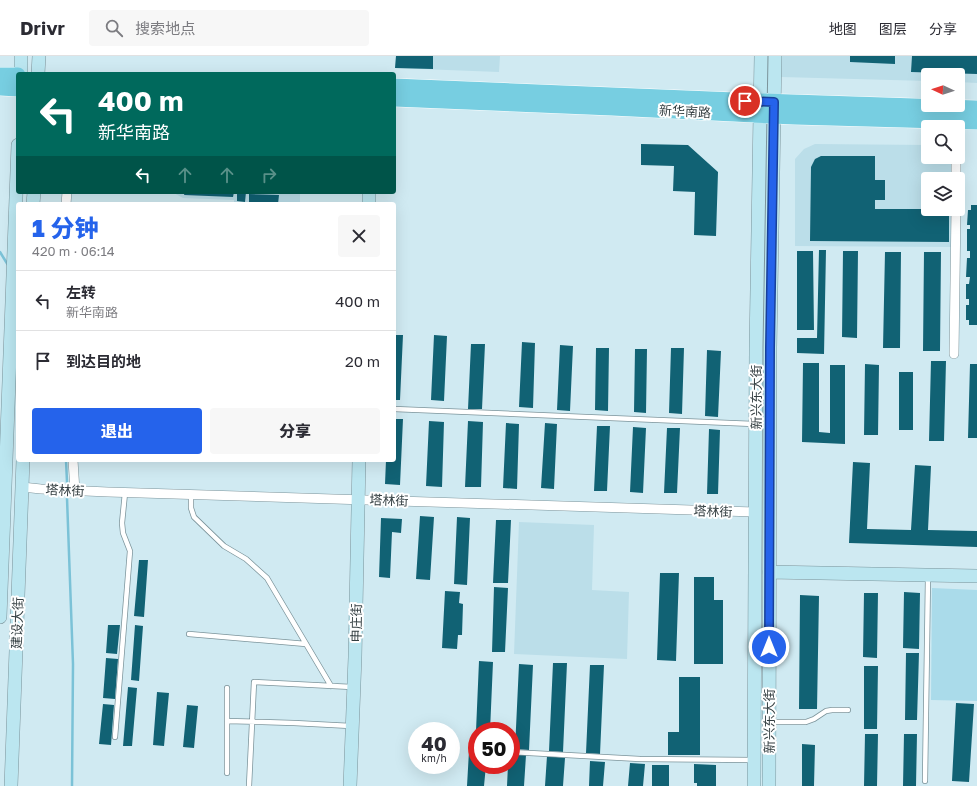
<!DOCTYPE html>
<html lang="zh">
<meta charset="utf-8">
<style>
:root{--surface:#fff;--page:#f7f7f7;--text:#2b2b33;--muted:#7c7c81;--line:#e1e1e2;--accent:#2563eb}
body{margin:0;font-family:"Golos Text","Noto Sans SC",sans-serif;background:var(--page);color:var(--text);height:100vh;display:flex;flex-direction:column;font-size:15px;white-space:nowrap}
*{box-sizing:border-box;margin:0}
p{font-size:13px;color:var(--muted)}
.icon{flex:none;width:22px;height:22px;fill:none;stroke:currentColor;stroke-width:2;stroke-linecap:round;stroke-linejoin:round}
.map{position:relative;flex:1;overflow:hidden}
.panel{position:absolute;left:16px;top:146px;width:380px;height:260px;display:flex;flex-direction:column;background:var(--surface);border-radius:4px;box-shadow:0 4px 16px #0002}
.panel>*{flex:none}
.top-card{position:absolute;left:16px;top:16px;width:380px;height:122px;border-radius:4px;box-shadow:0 4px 16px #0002;background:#00695c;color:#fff;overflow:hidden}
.needle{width:26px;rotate:273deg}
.buttons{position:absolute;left:921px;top:12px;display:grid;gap:8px}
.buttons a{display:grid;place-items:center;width:44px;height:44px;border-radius:4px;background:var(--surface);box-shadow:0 4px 16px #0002;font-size:20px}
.speed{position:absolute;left:408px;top:666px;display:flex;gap:8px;font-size:20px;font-weight:700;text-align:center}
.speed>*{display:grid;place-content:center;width:52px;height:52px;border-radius:50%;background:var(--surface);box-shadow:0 4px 16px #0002;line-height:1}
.speed small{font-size:10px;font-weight:400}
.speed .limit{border:6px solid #d22;background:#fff;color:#111}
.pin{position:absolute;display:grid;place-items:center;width:34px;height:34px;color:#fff;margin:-17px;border:2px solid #fff;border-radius:50%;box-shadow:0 1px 4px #0007}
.me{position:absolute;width:44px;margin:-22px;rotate:0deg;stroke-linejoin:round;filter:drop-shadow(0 0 3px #0008)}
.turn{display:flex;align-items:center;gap:14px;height:84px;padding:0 16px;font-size:18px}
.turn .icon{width:52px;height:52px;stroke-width:2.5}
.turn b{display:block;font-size:28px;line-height:34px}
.lanes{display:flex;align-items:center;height:38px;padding:0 16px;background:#0003;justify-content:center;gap:20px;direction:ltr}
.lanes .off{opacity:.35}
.round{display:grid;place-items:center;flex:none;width:42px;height:42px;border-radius:4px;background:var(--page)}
.overview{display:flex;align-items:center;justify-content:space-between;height:68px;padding:0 16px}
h1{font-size:24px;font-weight:800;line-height:30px;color:var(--accent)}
.primary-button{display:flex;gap:8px;margin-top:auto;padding:8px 16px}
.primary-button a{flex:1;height:46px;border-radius:4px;background:var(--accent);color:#fff;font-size:16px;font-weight:800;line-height:46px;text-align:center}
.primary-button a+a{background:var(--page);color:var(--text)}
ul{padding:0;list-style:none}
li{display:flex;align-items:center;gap:12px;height:60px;padding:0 16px;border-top:1px solid var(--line)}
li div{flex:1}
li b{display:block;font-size:15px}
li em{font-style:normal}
header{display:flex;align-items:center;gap:24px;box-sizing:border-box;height:56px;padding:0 20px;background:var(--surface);border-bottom:1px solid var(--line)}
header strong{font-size:19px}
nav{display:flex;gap:22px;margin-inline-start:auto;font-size:14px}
.search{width:280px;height:36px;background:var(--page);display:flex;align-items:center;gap:10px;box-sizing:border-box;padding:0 14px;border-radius:4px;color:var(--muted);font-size:15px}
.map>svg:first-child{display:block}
.built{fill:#bbdee9}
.green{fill:#aadbea}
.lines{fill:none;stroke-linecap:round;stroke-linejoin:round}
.stream{stroke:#7bc2d7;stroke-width:2.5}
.building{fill:#116274}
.lane-casing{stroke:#7c949b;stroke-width:6}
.street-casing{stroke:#7c949b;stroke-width:10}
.secondary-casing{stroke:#7c949b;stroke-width:14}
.primary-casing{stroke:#fff;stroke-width:16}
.lane{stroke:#fff;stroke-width:4.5}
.street{stroke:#fff;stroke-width:9}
.secondary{stroke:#bbe6f0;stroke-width:13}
.primary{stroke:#77cee1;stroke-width:15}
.route-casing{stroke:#184099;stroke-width:10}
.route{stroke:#2563eb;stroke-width:7}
.labels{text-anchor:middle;stroke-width:4;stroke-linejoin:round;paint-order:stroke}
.street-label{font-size:13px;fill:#343f42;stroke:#fff}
</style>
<header>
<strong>Drivr</strong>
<div class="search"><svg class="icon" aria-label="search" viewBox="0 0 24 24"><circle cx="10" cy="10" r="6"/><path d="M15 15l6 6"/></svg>搜索地点</div>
<nav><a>地图</a><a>图层</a><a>分享</a></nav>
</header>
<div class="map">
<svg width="977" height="730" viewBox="0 0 977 730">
<rect width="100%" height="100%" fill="#d0eaf2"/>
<path class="built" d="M396,0H500L499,16L395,12Z
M782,0H977V27L958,26V19H928V25L781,21Z
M815,88L928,89V101H951V123H928V153H951V191L795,190V103L804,93Z
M172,136H300V148L234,147V144L183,142Z
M519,466L594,469L592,534L629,536L627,603L514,598Z"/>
<path class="green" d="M932,532L977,534V645L931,644Z"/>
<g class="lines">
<path class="stream" d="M0,196L8,209
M66,404L67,426
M67,442L73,608L72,730"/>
</g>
<path class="building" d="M396,0H433V13L395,12Z
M850,0H895V8L850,6Z
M912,0H977V18L911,16Z
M641,88L688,89L718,116L716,180L694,179L695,136L673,135L674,110L641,109Z
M821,100H875V124H885V144H875V153H949V186L810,185L811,111L815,103Z
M938,116H949V123H938Z
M185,136H234L233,141L184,139Z
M237,136H246L245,146L237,145Z
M249,138L279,139L278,148L249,147Z
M971,149H977V269H969V264H966V249H969V243H966V228H969L970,221H966L967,202H970V195H967V173H970V169H967L968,154H971Z
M819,194H826L824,298L797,297V282H817Z
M797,195H813L814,274H797Z
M843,195H858L857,282L842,281Z
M885,196H901L900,292H883Z
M924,196H941L940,295H923Z
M394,279H403L400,344H394Z
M434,279L447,280L444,345L431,344Z
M522,286L535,287L533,352L519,351Z
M471,288H485L482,353H468Z
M560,289L573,290L570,355L557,354Z
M596,292H609L608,355L595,354Z
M671,292H684L682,358L669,357Z
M635,293H647L646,357L634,356Z
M707,294L721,295L718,361L705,360Z
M931,305H946L944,385H929Z
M803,307H819V376L830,377V309H845V388L802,386Z
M865,308L879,309L878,379H864Z
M970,308H977V382H968Z
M899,316H913V374H899Z
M394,363H403L400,429L385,428L386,404H394Z
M429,365L444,366L442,431L426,430Z
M468,365L483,366L481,431H465Z
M506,367L519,368L517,433L503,432Z
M545,367L557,368L554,433L541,432Z
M597,370H610L607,435H594Z
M633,371L646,372L643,437L630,436Z
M667,372H680L677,437H664Z
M709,373L720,374L718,438H707Z
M853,406L870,407L867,473L911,474L915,409L931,410L928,474L977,475V491L849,487Z
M420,460L434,461L430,524L416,523Z
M457,461L470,462L467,529L454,528Z
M381,462L402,463L401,477L392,476L390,522L379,521Z
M496,464H511L508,527H493Z
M139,504H148L144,561L134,560Z
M660,517H679L676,605L657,604Z
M694,521H714V544H723V608H694Z
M494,531L508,532L505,596H492Z
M445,535L460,536L459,547L463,548L462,579H458L457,593L442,592Z
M904,536L920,537L919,593L903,592Z
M864,537H878L877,602L863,601Z
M800,539L819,540L817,653H799Z
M108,569H120L117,598L106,597Z
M135,569L143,570L139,625L131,624Z
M906,597H919L917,664H905Z
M106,602L118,603L115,643L103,642Z
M479,605L493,606L490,675H476Z
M553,607H567L563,696L549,695Z
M519,608L533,609L529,694L515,693Z
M590,609H604L600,698L586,697Z
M864,610H878L877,673H864Z
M679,621H700V699H668V676H679Z
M128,631L137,632L132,690H123Z
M157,636L169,637L164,690L153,689Z
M956,647L974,648L969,726L952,725Z
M103,648L114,649L111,689L99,688Z
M187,649L198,650L194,692L183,691Z
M865,678H878L877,730H864Z
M904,678H917L916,730H903Z
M802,688L815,689L814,730H802Z
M469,695L477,696V709H486L484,730H467Z
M511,698L526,699L524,730H507L508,709H511Z
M547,700L565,702L563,730H545Z
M590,705L605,706L603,730H589Z
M630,707L645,708L643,730H628Z
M694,708L716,709V730H697V727H694Z
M652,709H669V730H652Z"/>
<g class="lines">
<defs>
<path id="lane" d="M394,353L754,368
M191,439V452L194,461L224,490L246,503L267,522L331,630
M189,578L306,588
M227,632V717
M227,665L294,667L351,670
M771,666H806L814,663L826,655L832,654H848
M115,681L130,495L123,477L122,467L125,437
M511,696L640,703L753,704
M925,725L928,521
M249,730L254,626L352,631"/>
<path id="street" d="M956,123V101
M66,148L67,136
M954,298L956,153
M73,404L75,435
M22,431L41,433L108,436L755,456"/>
<path id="secondary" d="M21,18V0
M38,18L39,0
M33,148L34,136
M369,148V136
M769,516L977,520
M0,561L18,89
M11,730L23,404
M350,730L355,601L359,404
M754,730L756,292L761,0
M769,730L770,292L775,0"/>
<path id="primary" d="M0,19H18
M394,30L760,45L977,52
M0,32L18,33
M394,43L612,52L794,61L977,66"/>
</defs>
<use href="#lane" class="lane-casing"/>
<use href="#street" class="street-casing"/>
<use href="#secondary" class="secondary-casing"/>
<use href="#primary" class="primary-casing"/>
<use href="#lane" class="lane"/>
<use href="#street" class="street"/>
<use href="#secondary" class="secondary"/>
<use href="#primary" class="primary"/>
</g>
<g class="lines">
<defs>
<path id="route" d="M745,45L774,46L770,292L769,591"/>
</defs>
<use href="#route" class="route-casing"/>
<use href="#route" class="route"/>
</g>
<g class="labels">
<g class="street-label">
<text transform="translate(685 55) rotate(3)" y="5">新华南路</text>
<text transform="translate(756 341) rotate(-90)" y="5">新兴东大街</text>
<text transform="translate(65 434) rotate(3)" y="5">塔林街</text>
<text transform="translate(389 444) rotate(2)" y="5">塔林街</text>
<text transform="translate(713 455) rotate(2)" y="5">塔林街</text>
<text transform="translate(17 567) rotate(-88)" y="5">建设大街</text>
<text transform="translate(356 567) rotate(-89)" y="5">申庄街</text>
<text transform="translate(769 665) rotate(-90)" y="5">新兴东大街</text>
</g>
</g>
</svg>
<div class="buttons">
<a><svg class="needle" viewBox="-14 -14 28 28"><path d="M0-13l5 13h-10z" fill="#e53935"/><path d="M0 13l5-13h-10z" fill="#7c7c81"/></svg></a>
<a><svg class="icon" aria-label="search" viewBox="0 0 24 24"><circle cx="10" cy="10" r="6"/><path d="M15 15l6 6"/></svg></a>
<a><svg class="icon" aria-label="layers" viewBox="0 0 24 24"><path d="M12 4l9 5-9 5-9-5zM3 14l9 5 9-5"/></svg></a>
</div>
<div class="speed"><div>40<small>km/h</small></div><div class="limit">50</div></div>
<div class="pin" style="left:745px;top:45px;background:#d93025"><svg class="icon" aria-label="arrive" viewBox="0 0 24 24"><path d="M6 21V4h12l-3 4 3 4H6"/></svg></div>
<svg class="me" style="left:769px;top:591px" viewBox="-20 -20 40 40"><circle r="17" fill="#2563eb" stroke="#fff" stroke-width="3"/><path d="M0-11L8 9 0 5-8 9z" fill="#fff"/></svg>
<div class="top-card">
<div class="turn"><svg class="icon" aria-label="left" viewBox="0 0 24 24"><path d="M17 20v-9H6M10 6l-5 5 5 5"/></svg><div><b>400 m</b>新华南路</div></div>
<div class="lanes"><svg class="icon" aria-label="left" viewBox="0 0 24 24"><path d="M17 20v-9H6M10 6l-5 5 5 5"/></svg><svg class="icon off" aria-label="ahead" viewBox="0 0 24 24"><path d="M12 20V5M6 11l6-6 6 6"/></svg><svg class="icon off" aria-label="ahead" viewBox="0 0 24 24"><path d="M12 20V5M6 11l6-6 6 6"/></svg><svg class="icon off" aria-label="right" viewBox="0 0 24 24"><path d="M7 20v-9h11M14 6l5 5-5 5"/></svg></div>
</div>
<section class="panel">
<div class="overview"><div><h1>1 分钟</h1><p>420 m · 06:14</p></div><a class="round"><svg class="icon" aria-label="close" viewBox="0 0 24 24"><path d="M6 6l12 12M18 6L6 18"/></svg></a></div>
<ul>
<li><svg class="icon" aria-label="left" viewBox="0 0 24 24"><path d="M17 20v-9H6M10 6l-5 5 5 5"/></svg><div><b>左转</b><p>新华南路</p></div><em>400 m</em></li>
<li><svg class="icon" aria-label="arrive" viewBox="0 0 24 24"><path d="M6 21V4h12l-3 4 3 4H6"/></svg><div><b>到达目的地</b></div><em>20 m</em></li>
</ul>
<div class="primary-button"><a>退出</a><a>分享</a></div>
</section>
</div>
